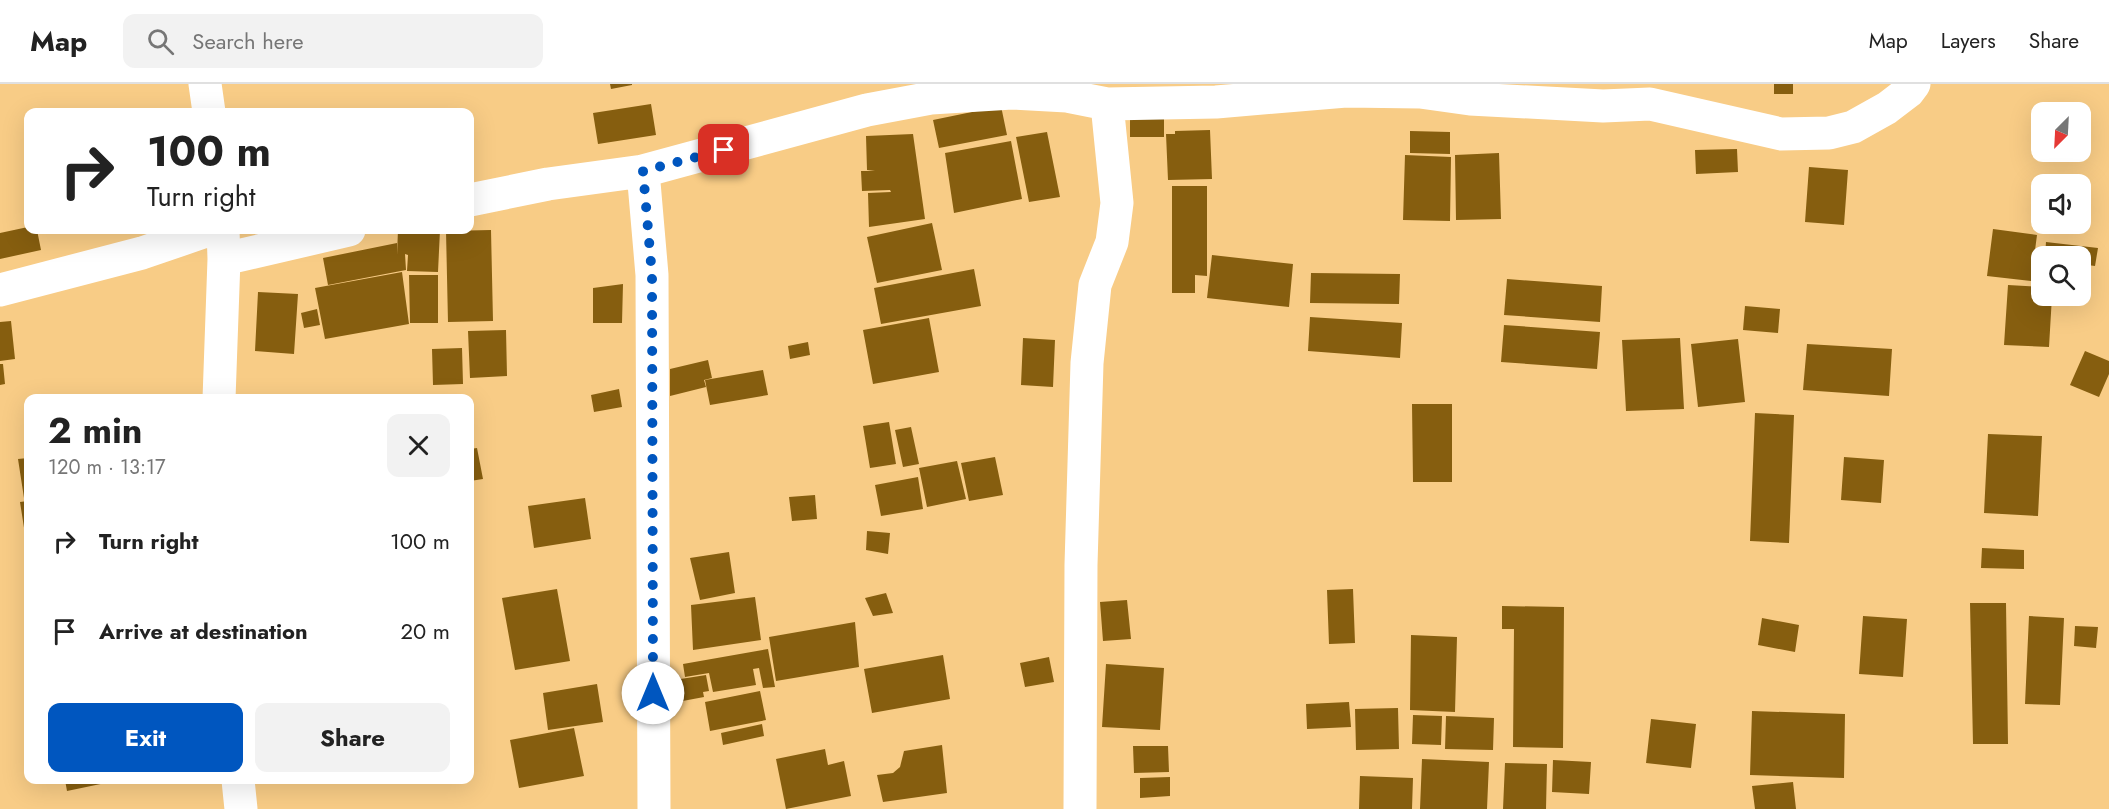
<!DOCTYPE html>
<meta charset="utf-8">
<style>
:root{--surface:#fff;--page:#f2f2f2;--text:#222;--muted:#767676;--line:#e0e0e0;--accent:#0056bf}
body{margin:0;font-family:Jost,sans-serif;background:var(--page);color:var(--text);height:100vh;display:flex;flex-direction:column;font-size:22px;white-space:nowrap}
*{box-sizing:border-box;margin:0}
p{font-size:20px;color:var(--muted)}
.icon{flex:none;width:33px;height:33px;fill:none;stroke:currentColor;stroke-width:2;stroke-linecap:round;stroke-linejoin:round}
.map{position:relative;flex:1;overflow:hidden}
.sheet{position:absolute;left:24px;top:310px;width:450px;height:390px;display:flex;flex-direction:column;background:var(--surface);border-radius:12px;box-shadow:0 6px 24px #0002}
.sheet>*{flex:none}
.guide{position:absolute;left:24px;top:24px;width:450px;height:126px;border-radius:12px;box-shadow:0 6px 24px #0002;background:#fff;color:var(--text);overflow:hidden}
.needle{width:39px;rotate:204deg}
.fabs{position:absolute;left:2031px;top:18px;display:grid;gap:12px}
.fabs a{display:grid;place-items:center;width:60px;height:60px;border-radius:12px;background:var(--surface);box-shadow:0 6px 24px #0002;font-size:30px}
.pin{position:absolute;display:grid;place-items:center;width:51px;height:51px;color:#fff;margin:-26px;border-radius:12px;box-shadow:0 3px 9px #0006}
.me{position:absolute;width:66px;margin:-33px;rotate:0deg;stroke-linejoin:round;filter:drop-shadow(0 0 4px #0008)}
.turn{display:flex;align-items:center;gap:21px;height:126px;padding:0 24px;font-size:27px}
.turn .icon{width:78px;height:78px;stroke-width:2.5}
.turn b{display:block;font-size:42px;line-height:51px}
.round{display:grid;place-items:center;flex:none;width:63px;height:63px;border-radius:12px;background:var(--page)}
.overview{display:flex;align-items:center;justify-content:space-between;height:102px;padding:0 24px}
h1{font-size:36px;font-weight:700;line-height:45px}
.primary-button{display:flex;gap:12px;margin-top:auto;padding:12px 24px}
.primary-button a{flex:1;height:69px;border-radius:12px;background:var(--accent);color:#fff;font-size:24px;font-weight:700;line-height:69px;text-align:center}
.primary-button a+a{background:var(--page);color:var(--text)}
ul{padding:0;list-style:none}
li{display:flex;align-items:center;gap:18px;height:90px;padding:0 24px}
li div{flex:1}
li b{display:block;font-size:22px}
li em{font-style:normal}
header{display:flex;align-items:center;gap:36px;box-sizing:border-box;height:84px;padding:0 30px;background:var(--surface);border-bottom:2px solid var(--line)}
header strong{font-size:28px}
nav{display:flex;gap:33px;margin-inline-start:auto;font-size:21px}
.search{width:420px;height:54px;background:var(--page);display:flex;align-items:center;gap:15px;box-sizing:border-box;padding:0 21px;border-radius:12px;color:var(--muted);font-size:22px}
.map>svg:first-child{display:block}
.building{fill:#865e0f}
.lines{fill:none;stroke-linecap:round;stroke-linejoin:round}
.street{stroke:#fff;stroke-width:33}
.route{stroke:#0056bf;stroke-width:10;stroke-dasharray:0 18}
</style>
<header>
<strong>Map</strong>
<div class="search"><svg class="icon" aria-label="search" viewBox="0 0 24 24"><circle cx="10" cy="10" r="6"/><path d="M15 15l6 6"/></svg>Search here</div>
<nav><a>Map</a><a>Layers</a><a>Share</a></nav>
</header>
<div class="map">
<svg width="2109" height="725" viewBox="0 0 2109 725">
<rect width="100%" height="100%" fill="#f8cc86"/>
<path class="building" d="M610,0H632V1L611,5Z
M1774,0H1793V10H1774Z
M651,20L656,51L598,60L593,29Z
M1001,22L1007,51L939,64L933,36Z
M1130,29H1164V53H1130Z
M1210,46L1212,95L1168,96L1166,50H1175V47Z
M1410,47L1450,48V70L1410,69Z
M1047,48L1060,113L1029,118L1016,53Z
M913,50L925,135L869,143L868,109L891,108L890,106L862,107L861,87H875L867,86L866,52Z
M1011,57L1022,115L954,129L945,69Z
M1737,65L1738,88L1696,90L1695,66Z
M1499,69L1501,135L1456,136L1455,71Z
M1405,71L1451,73L1450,137L1403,136Z
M1809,83L1848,86L1844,141L1805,138Z
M1172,102H1207V192L1195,191V209H1172Z
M932,139L942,186L877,199L867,153Z
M28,143V146H37L41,166L0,175V149Z
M1993,145L2037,151L2031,197L1987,192Z
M398,146H440L438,188L407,187L408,171L405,170L406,186L328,201L323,174L397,159V171Z
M491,146L493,237L448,238L446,147Z
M2046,158L2098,164L2095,182L2080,180V172H2045Z
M1212,171L1293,180L1289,223L1207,214Z
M974,185L981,222L881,240L874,204Z
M402,188L409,240L325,255L315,204Z
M1311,189L1400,190L1399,220L1310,219Z
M409,191H438V239H410Z
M1507,195L1602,202L1600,238L1504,231Z
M623,200L622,239H593V204Z
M2008,201L2042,203V212H2052L2049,263L2004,261Z
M258,208L298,210L294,270L255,267Z
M1745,222L1780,225L1778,249L1743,246Z
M317,225L320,241L304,244L301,229Z
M1310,233L1402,239L1400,274L1308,267Z
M929,234L939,288L873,300L863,246Z
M11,237L15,275L0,277V238Z
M1504,241L1600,248L1597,285L1501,278Z
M506,246L507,292L470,294L468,247Z
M1023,254L1055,256L1053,303L1021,301Z
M1680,254L1684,325L1626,327L1622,256Z
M1738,255L1745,318L1698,323L1691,260Z
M808,258L810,271L790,275L788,262Z
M1807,260L1892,265L1889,312L1803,306Z
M462,264L463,300L433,301L432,265Z
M2085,267L2109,277V290L2099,313L2070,301Z
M708,276L712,294L704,296L706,303L670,312V285Z
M0,280H3L5,300L0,301Z
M763,286L768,311L710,321L705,296Z
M619,305L622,323L594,328L591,311Z
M1412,320H1452V398H1413Z
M1755,329L1794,331L1789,459L1750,457Z
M889,338L896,380L870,384L863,342Z
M911,343L919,380L903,383L895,346Z
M1988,350L2042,352L2038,432L1984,429Z
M477,364L483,395L470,397V365Z
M995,373L1003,411L969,417L961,379Z
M1844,373L1884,376L1881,419L1841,416Z
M28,374V414H24L18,375Z
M957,377L966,415L927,423L919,384Z
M918,393L923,425L881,432L875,401Z
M815,411L817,435L792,437L789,413Z
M585,414L591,455L534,464L528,422Z
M28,417V463H27L20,418Z
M867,447L890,449L888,470L866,466Z
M1982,464L2024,466V485L1981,484Z
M729,468L735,509L700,516L690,474Z
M470,483H474L473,513H470Z
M557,505L570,577L515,586L502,514Z
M1353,505L1355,559L1329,560L1327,506Z
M886,509L893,529L873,532L865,514Z
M755,513L761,556L693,566L691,521Z
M1127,516L1131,555L1103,557L1100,518Z
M1970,519H2006L2008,660H1973Z
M1502,522L1564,523L1563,664L1513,663L1514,545H1502Z
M1863,532L1907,535L1903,593L1859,590Z
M2029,532L2064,534L2060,621L2025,620Z
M1762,534L1799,541L1795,568L1758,561Z
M855,538L859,583L776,597L769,553Z
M2075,542L2098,543L2096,564L2074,562Z
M1411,551L1457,553L1455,628L1410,626Z
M768,565L775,603L763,604L759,584L753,585L756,601L713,608L709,589L685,593L683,580Z
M943,571L950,615L872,629L864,585Z
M1049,573L1054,598L1025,603L1020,579Z
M1106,580L1164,584L1160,646L1102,643Z
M706,591L709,607L703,608L704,613L672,619L668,597Z
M597,600L603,638L548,646L543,609Z
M760,607L766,636L710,647L705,618Z
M1349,618L1351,643L1307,645L1306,620Z
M1398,624L1399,665L1356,666L1355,625Z
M1752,627L1845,630L1844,694L1750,691Z
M1413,631L1442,632L1441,661L1412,660Z
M1446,632L1494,634L1493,666L1445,665Z
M1651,635L1696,640L1691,684L1646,679Z
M762,640L764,652L723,661L721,649Z
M574,644L584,692L519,704L510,656Z
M942,661L947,709L883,718L877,691L893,689L900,683L904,667Z
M1133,662H1168L1169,688L1134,689Z
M825,665L828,681L844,677L851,712L786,725L776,675Z
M1422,675L1489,678L1487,725H1420Z
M1553,676L1591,678L1589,710L1552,708Z
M1505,679L1547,680L1546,725H1503Z
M1360,692L1413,694L1412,725H1359Z
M1170,693V712L1140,714V694Z
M65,696H115V697L67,707Z
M1793,698L1796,725H1755L1752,702Z"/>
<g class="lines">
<path class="street" d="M205,0L209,28
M643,87L652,191L654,725
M470,116L548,100L643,87L867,26L931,14L1012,9L1067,12L1107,20L1216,18L1346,7L1420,8L1470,15L1603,22L1650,20L1781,50L1829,49L1853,43L1887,24L1908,8L1914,0
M224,175L349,146
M0,206L142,169L209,146
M219,315L224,175L223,146
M238,696L241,725
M1080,725L1081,481L1087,279L1095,201L1112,158L1117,119L1107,20"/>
</g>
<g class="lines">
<path class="route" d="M653,609L652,191L643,87L724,66"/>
</g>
</svg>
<div class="fabs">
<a><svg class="needle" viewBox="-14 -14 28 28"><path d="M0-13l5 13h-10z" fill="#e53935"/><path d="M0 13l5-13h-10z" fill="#767676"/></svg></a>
<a><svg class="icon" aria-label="sound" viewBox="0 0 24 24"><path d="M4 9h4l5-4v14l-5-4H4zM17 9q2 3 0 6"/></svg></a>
<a><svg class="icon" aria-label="search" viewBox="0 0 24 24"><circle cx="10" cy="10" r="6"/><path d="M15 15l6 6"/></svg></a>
</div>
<div class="pin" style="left:724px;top:66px;background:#d93025"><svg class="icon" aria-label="arrive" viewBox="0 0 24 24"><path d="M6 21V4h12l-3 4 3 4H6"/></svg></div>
<svg class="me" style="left:653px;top:609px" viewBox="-20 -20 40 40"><circle r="19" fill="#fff"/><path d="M0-13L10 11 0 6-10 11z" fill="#0056bf"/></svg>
<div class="guide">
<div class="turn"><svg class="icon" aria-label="right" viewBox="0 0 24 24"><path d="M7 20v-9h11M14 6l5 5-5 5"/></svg><div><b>100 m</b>Turn right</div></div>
</div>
<section class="sheet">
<div class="overview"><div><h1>2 min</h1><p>120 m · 13:17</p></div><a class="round"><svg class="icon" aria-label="close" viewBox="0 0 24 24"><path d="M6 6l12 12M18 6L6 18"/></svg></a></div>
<ul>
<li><svg class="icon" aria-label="right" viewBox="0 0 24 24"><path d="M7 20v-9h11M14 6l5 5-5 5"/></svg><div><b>Turn right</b></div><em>100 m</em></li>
<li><svg class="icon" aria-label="arrive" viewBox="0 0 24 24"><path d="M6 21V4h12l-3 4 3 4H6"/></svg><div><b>Arrive at destination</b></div><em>20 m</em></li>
</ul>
<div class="primary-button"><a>Exit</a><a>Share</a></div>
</section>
</div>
